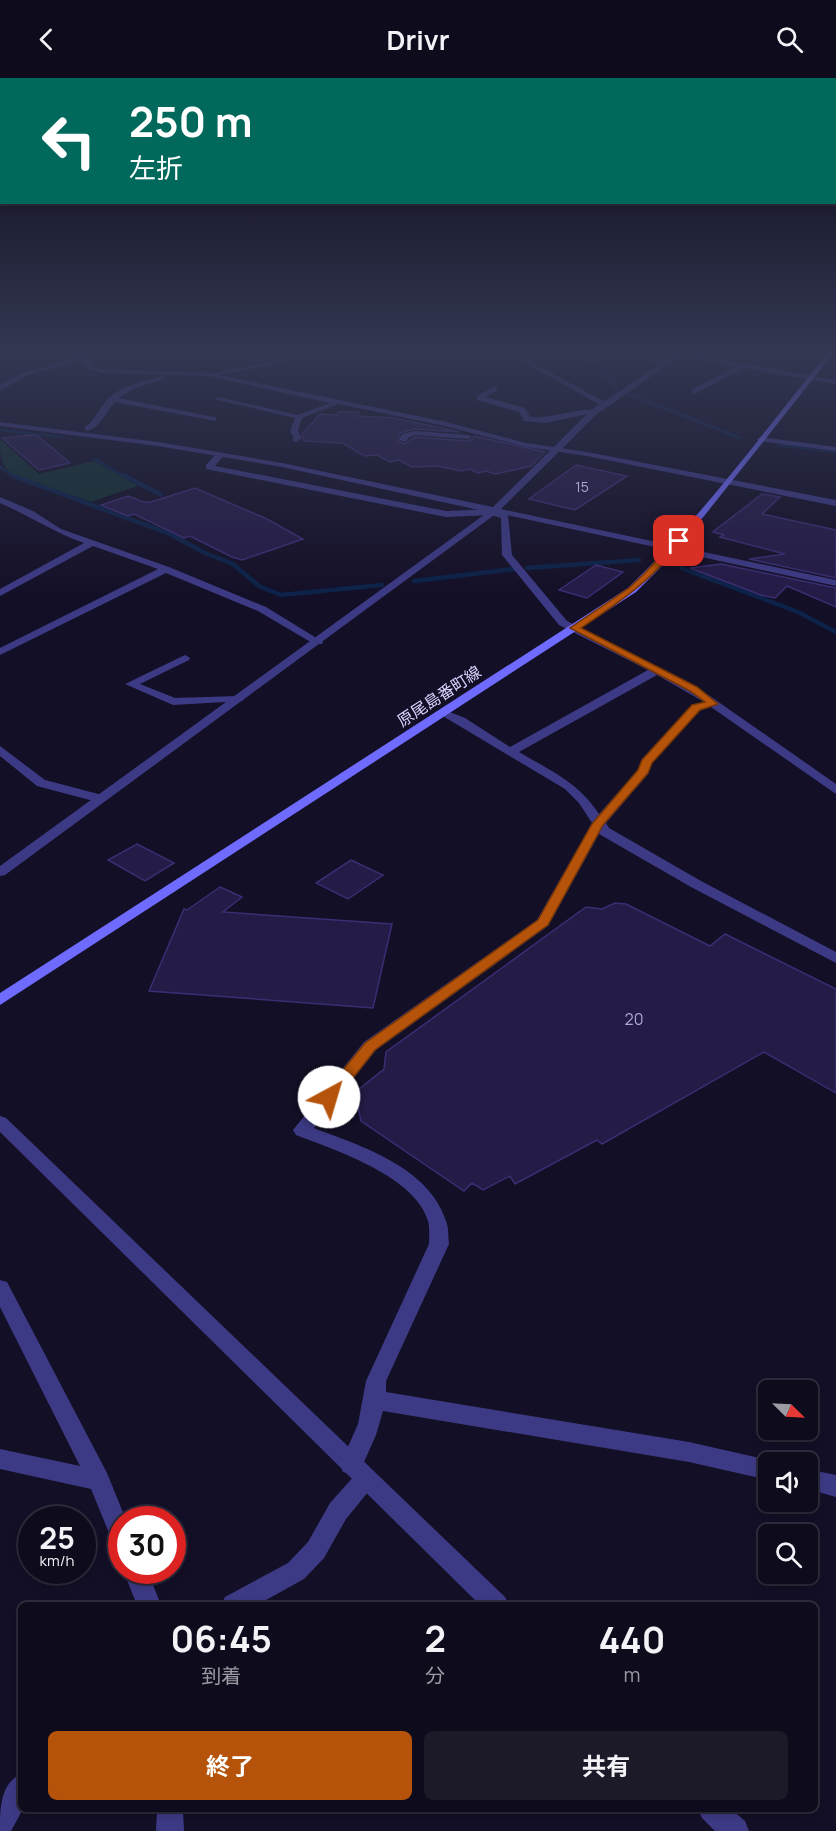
<!DOCTYPE html>
<html lang="ja">
<meta charset="utf-8">
<style>
:root{--surface:#0e0b1c;--page:#1c1929;--text:#f1f3f6;--muted:#9b9ba3;--line:#2e2b3b;--accent:#b45309}
body{margin:0;font-family:Manrope,"Noto Sans JP",sans-serif;background:var(--page);color:var(--text);height:100vh;display:flex;flex-direction:column;font-size:22px;white-space:nowrap}
*{box-sizing:border-box;margin:0}
p{font-size:20px;color:var(--muted)}
.icon{flex:none;width:33px;height:33px;fill:none;stroke:currentColor;stroke-width:2;stroke-linecap:round;stroke-linejoin:round}
.map{position:relative;flex:1;overflow:hidden}
.side{position:absolute;left:18px;top:1524px;width:800px;height:210px;display:flex;flex-direction:column;background:var(--surface);border-radius:9px;box-shadow:0 3px 9px #0003,0 0 0 2px var(--line)}
.side>*{flex:none}
.top-card{position:absolute;left:0px;top:0px;width:837px;height:126px;box-shadow:0 3px 9px #0003,0 0 0 2px var(--line);background:#00695c;color:#fff;overflow:hidden}
.needle{width:39px;rotate:114deg}
.controls{position:absolute;left:758px;top:1302px;display:grid;gap:12px}
.controls a{display:grid;place-items:center;width:60px;height:60px;border-radius:9px;background:var(--surface);box-shadow:0 3px 9px #0003,0 0 0 2px var(--line);font-size:30px}
.speed{position:absolute;left:18px;top:1428px;display:flex;gap:12px;font-size:30px;font-weight:700;text-align:center}
.speed>*{display:grid;place-content:center;width:78px;height:78px;border-radius:50%;background:var(--surface);box-shadow:0 3px 9px #0003,0 0 0 2px var(--line);line-height:1}
.speed small{font-size:15px;font-weight:400}
.speed .limit{border:9px solid #d22;background:#fff;color:#111}
.pin{position:absolute;display:grid;place-items:center;width:51px;height:51px;color:#fff;margin:-26px;border-radius:12px;box-shadow:0 3px 9px #0006}
.me{position:absolute;width:66px;margin:-33px;rotate:39deg;stroke-linejoin:round;filter:drop-shadow(0 0 4px #0008)}
.turn{display:flex;align-items:center;gap:21px;height:126px;padding:0 30px;font-size:27px}
.turn .icon{width:78px;height:78px;stroke-width:2.5}
.turn b{display:block;font-size:42px;line-height:51px}
.eta{display:flex;justify-content:space-evenly;align-items:center;height:102px;text-align:center}
.eta b{font-size:36px;font-weight:700;line-height:42px}
.button{display:flex;gap:12px;margin-top:auto;padding:12px 30px}
.button a{flex:1;height:69px;border-radius:9px;background:var(--accent);color:#fff;font-size:24px;font-weight:700;line-height:69px;text-align:center}
.button a+a{background:var(--page);color:var(--text)}
header{display:flex;justify-content:space-between;align-items:center;height:78px;padding:0 30px;background:var(--surface);font-size:27px;font-weight:700}
.map>svg:first-child{display:block}
.green{fill:#12302f}
.lines{fill:none;stroke-linecap:round;stroke-linejoin:round}
.stream-far1{stroke:#0c2248;stroke-width:3}
.stream{stroke:#0c2248;stroke-width:4.5}
.building{fill:#241b47;stroke:#3b2d73;stroke-width:1.5}
.minor{fill:#3d3a85;fill-rule:evenodd}
.tertiary{fill:#3d3a85;fill-rule:evenodd}
.secondary{fill:#6f6bff;fill-rule:evenodd}
.route{fill:#b45309;stroke:#753606;stroke-width:1.5}
.labels{text-anchor:middle;stroke-width:5;stroke-linejoin:round;paint-order:stroke}
.far-number-label{font-size:14px;fill:#aca6d1}
.far-street-label{font-size:16px;fill:#d9d4ff;stroke:#130f26}
.number-label{font-size:16px;fill:#aca6d1}
</style>
<header><svg class="icon" aria-label="back" viewBox="0 0 24 24"><path d="M15 5l-7 7 7 7"/></svg>Drivr<svg class="icon" aria-label="search" viewBox="0 0 24 24"><circle cx="10" cy="10" r="6"/><path d="M15 15l6 6"/></svg></header>
<div class="map">
<svg width="836" height="1753" viewBox="0 0 836 1753">
<rect width="100%" height="100%" fill="#130f26"/>
<path class="green" d="M0,361L39,396L94,383L138,408L91,424L12,396C0,386 0,377 0,361Z"/>
<g class="lines">
<path class="stream-far1" d="M587,272L617,311
M0,293L14,298
M0,314L10,306
M629,316L740,360
M0,352L62,359
M779,367L836,374
M95,381L125,399
M0,389L15,399"/>
<path class="stream" d="M11,397L170,456L205,475L233,486L259,508L281,517L382,507
M123,397L161,417
M527,490L639,482
M681,490L798,534L836,554
M414,503L514,491"/>
</g>
<path class="building" d="M339,334H359L357,338L394,340L460,354L414,351L400,355L397,363L405,366L415,359L468,363L473,361L474,358L545,374L531,388L495,396L486,393L478,395L470,391L461,393L437,388L412,389L399,382L390,384L377,377L364,378L343,365L304,363L302,356L320,336L337,337Z
M30,357L38,358L70,385L39,392L2,360Z
M576,387L627,398L575,432L529,421Z
M195,410L267,441L303,461L242,482L232,479L190,458L184,460L134,436L128,438L101,427L128,418L144,424H151Z
M762,416L780,419L762,436L836,452V500L749,481L785,476L720,459L724,457L713,454Z
M721,486L836,510V529L787,508L775,520L761,517L690,490Z
M596,487L623,494L587,520L559,512Z
M137,766L174,785L145,803L108,782Z
M351,782L383,797L348,821L316,805Z
M220,809L242,819L223,834L392,846L373,930L149,913L184,831L187,832Z
M615,825L626,826L710,868L725,856L836,911V1015L764,974L602,1066L597,1062L515,1106L510,1098L483,1112L472,1105L464,1113L361,1043L356,1018L358,1012L384,991L386,974L586,829L602,831Z"/>
<g class="lines">
<path class="minor" d="M66,272H73L81,278L117,272L85,281L93,289L102,291L214,295L330,272H342L219,297L446,344L526,365L587,374L836,422V428L587,378L526,369L445,348L338,326L302,340L298,353L302,360L296,364L292,362L294,360L290,353L295,340L214,321L218,319L298,337L330,325L208,298L102,295L89,291L78,283L28,297L0,312V307L24,294L74,280Z
M502,272H509L609,326L602,328Z
M562,272H570L595,284L590,285Z
M611,272H621L669,285L666,287Z
M679,274L836,302V306L744,290L694,316L691,312L737,288L677,277Z
M162,298L164,301L133,311L119,320L213,339H216V343L115,324C106,333 99,353 85,353V349C96,342 100,328 109,320C123,307 144,303 162,298Z
M495,308L498,312L486,319L525,330L530,339C549,342 584,327 598,334L545,345L524,343L519,334L477,322V318Z
M415,353L468,357L472,359L468,361L415,357L408,360L406,364L399,362L402,356Z
M761,359L836,369V373L758,363L757,361Z
M217,375L224,377L215,388L446,433L493,431L508,437L512,477L567,543L697,609L836,706V716L711,629L700,632L652,685L648,696L606,745L609,750L701,803L836,874V885L691,809L599,756L548,848L376,972L314,1050C361,1068 429,1089 446,1143C449,1150 448,1159 449,1166L386,1303V1314L689,1364L768,1382L775,1384H768V1402L689,1384L383,1333L376,1357L360,1393L365,1391L373,1394L376,1401L373,1408L346,1441L324,1480L304,1501L257,1527H221L225,1519L288,1485L308,1464L330,1425L356,1396L351,1397L343,1394L340,1387L358,1346L366,1303L429,1166C429,1159 430,1150 428,1143C415,1098 335,1072 296,1057L293,1052L364,964L537,842L592,745L579,725L565,711L436,634L442,631L465,640L510,669L648,592L559,547L502,477L501,440L492,437L446,439L206,391V387ZM657,597L704,624L692,628L642,681L638,692L599,736C578,704 551,693 519,674Z
M0,419L33,433L61,451L169,489L266,529L323,564L322,566H314L258,533L166,495L0,577V570L158,491L93,468L0,518V511L84,465C53,454 30,438 0,425Z
M185,577L190,580L189,582L140,606L175,620L238,618L244,621L242,623L173,627L125,606Z
M0,668L45,702L106,718L107,721L101,725L37,708L0,678Z
M0,1202L7,1204L107,1395L126,1442H122V1470L114,1467L91,1411L0,1391V1371L80,1388L0,1229Z
M807,1391L836,1397V1419L807,1411Z
M123,1492H147L161,1527H137Z
M21,1696V1731H23L11,1753H0C0,1731 0,1706 21,1696Z
M157,1731H183L184,1753H156Z"/>
<path class="tertiary" d="M682,272H689L597,336L501,431L836,502V508L497,435L5,797L0,798V788L488,434L282,389L158,368L0,348V344L158,364L282,385L493,429L591,332Z
M0,1038L6,1040L505,1519L509,1527H480L0,1054Z
M698,1731H731L745,1743L749,1753H715L702,1740Z"/>
<path class="secondary" d="M830,272H836L693,452L665,485L636,514L0,927V915L628,510C703,438 765,352 830,272Z"/>
</g>
<linearGradient id="sky" x2="0" y2="1"><stop stop-color="#0a0815"/><stop offset="0.53" stop-color="#333752"/><stop offset="1" stop-color="#333752" stop-opacity="0"/></linearGradient>
<rect width="836" height="517" fill="url(#sky)"/>
<path class="route" d="M676,461L683,463C653,501 621,523 581,550L697,609L718,626L700,632L652,685L648,695L603,747L548,847L375,972L335,1023H324L322,1019L324,1015L365,965L538,842L592,746L638,692L642,682L692,627L705,624L690,613L570,550L629,510L644,496Z"/>
<g class="labels">
<g class="far-number-label">
<text x="582" y="414">15</text>
</g>
<g class="far-street-label">
<text transform="translate(439 618) rotate(-33)" y="6">原尾島番町線</text>
</g>
<g class="number-label">
<text x="634" y="947">20</text>
</g>
</g>
</svg>
<div class="controls">
<a><svg class="needle" viewBox="-14 -14 28 28"><path d="M0-13l5 13h-10z" fill="#e53935"/><path d="M0 13l5-13h-10z" fill="#9b9ba3"/></svg></a>
<a><svg class="icon" aria-label="sound" viewBox="0 0 24 24"><path d="M4 9h4l5-4v14l-5-4H4zM17 9q2 3 0 6"/></svg></a>
<a><svg class="icon" aria-label="search" viewBox="0 0 24 24"><circle cx="10" cy="10" r="6"/><path d="M15 15l6 6"/></svg></a>
</div>
<div class="speed"><div>25<small>km/h</small></div><div class="limit">30</div></div>
<div class="pin" style="left:679px;top:463px;background:#d93025"><svg class="icon" aria-label="arrive" viewBox="0 0 24 24"><path d="M6 21V4h12l-3 4 3 4H6"/></svg></div>
<svg class="me" style="left:329px;top:1019px" viewBox="-20 -20 40 40"><circle r="19" fill="#fff"/><path d="M0-13L10 11 0 6-10 11z" fill="#b45309"/></svg>
<div class="top-card">
<div class="turn"><svg class="icon" aria-label="left" viewBox="0 0 24 24"><path d="M17 20v-9H6M10 6l-5 5 5 5"/></svg><div><b>250 m</b>左折</div></div>
</div>
<section class="side">
<div class="eta">
<div><b>06:45</b><p>到着</p></div>
<div><b>2</b><p>分</p></div>
<div><b>440</b><p>m</p></div>
</div>
<div class="button"><a>終了</a><a>共有</a></div>
</section>
</div>
